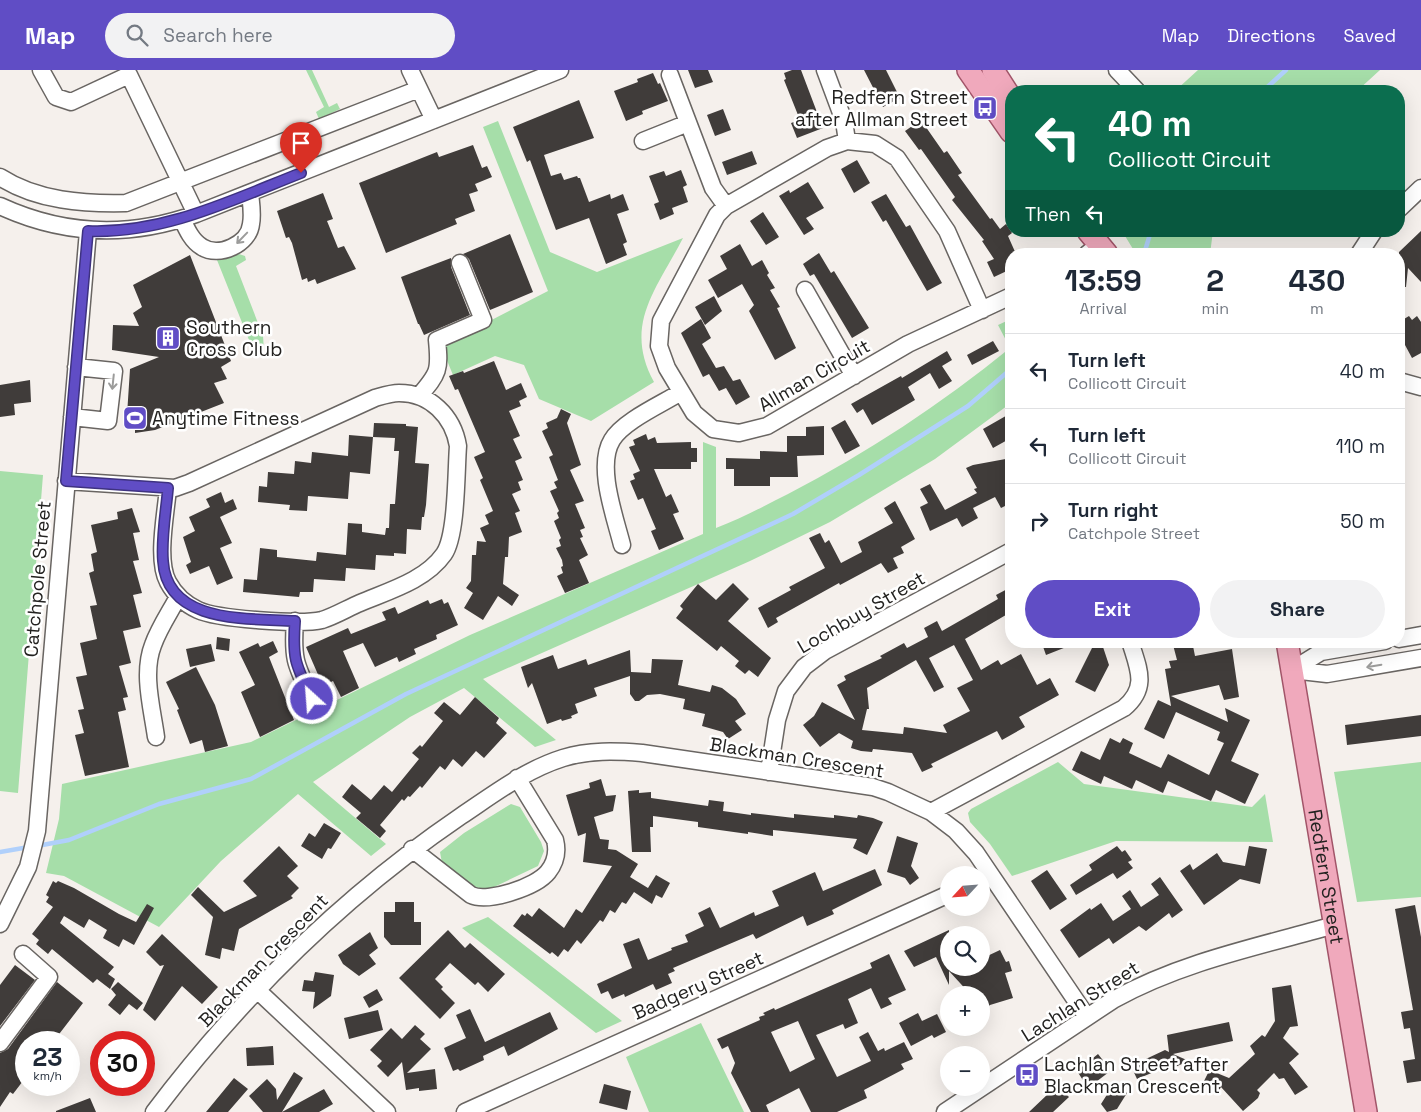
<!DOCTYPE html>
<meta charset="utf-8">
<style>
:root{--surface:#fff;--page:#f2f2f3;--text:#1f2937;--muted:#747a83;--line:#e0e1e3;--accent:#604dc5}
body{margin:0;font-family:"Space Grotesk",sans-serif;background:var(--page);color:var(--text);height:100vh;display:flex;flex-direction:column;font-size:19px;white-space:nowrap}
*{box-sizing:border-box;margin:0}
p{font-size:16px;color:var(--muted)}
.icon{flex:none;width:28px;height:28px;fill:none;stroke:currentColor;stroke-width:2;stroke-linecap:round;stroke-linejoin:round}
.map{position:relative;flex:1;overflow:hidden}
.sheet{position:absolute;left:1005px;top:178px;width:400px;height:400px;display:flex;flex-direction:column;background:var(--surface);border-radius:20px;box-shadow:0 5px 20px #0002}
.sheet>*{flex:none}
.hud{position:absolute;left:1005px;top:15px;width:400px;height:152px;border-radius:20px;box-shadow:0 5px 20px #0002;background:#0b6e4f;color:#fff;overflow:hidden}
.needle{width:32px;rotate:244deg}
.tools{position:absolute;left:940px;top:796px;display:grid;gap:10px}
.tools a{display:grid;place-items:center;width:50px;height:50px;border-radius:50%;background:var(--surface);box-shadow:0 5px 20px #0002;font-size:25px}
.speed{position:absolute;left:15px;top:961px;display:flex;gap:10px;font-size:25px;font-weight:700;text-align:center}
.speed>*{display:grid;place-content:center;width:65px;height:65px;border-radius:50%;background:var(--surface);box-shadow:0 5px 20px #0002;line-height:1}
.speed small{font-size:12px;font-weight:400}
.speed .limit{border:8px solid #d22;background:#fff;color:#111}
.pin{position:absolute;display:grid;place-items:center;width:42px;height:42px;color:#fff;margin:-51px -21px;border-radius:50% 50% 50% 0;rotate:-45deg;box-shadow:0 0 5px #0007}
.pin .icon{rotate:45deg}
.me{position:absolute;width:55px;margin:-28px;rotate:334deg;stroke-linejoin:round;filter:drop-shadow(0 0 4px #0008)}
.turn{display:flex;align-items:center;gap:18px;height:105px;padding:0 20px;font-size:22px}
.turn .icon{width:65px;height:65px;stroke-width:2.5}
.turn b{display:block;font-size:35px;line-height:42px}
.then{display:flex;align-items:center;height:48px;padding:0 20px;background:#0003;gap:10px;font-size:19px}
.eta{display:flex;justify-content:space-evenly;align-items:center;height:85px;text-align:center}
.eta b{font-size:30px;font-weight:700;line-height:35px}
.cta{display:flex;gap:10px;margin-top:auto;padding:10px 20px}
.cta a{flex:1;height:58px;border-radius:30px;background:var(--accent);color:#fff;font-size:20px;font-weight:700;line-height:58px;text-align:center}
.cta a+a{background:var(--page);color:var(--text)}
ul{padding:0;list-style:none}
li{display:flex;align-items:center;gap:15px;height:75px;padding:0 20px;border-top:1px solid var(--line)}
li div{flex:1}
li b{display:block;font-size:19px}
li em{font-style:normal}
header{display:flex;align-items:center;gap:30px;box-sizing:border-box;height:70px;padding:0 25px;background:var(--accent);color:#fff}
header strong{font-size:24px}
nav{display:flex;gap:28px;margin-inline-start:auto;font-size:18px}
.search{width:350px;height:45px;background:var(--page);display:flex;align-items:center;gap:12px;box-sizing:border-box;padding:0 18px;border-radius:28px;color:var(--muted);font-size:19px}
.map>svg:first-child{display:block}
.green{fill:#a6dea9}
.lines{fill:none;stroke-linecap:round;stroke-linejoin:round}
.stream{stroke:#b0d0fb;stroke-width:4.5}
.building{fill:#403c3a;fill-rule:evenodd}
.minor-casing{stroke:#696562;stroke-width:19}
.major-casing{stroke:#a25569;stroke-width:24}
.minor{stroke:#fff;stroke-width:16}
.major{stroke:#f0a9bc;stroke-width:21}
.oneway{stroke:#9c9c9b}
.route-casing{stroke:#3e3280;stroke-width:12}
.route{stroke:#604dc5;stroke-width:9}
.labels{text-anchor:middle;stroke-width:5;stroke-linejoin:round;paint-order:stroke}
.poi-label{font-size:19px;fill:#232220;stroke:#fff;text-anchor:start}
.street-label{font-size:19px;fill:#232220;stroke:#fff}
</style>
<header>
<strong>Map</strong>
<div class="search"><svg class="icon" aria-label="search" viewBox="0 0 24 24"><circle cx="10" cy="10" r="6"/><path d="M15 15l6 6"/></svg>Search here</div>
<nav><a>Map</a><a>Directions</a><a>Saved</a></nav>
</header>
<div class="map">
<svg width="1421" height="1042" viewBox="0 0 1421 1042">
<rect width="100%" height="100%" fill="#f5f0ec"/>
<path class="green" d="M306,0H312L329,37L337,33L340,39L319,49L316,42L324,37Z
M1198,0H1380L1357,21H1175Z
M498,51L550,182L597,202L683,168C656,220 623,255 654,312L591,351L539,329L524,295L495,286L453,305L441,276L548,221L483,57Z
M1122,161H1213L1210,184H1136Z
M239,184L245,186L246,190L236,196L263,266L264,281L255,285L217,190Z
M1011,249V333L935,389L830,452L750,491L483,609L556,670L535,677L464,618L410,647L313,712L386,774L371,786L298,724L221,791L159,857L64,806L46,803L59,749L62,714L251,672L470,565L703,464V372L716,377V458C740,449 764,436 788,424C867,383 941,334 1010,278L998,255Z
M0,401L43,405L18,723L0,721Z
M1058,692L1084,714L1252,737L1265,724L1273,772L1116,771L1012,806L990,774L970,752L968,743L971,739Z
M1421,692V827L1357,832L1334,702Z
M511,734L520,737L541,772L544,781L538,796L492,818L482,819L470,815L442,793L440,782L464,763Z
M488,847L622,951L596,963L462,858Z
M701,953L744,1042H649L626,987Z"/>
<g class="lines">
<path class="stream" d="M1263,21L1286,0
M1144,184L1151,161
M37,776L69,770L159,734L251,709L406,624L793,444L859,405L968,336L1011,299
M0,782L29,777"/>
</g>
<path class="building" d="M688,0H708L713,12L695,18Z
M792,0H801L823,58L797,68L791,53L800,50L784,10L786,9L784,3Z
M864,0H886L900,28L883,37Z
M653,3L658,14L660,13L668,31L642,41L643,44L626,51L614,21L638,12L637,9Z
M579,30L594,68L544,85L551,106L561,103L564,110L577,106L578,108H580L589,132L610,124L611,129L623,124L629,140L617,144L627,172L623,174L627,185L606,194L589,148L556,160L530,90L527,92L513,57Z
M723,39L731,60L715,66L707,45Z
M921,50L944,83L947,81L962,103L958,105L990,149L992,148L1000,159L1006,154L1012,163L1008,166L1016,184H1011V199L994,207L987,192L994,189L982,171L984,170L952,130L955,127L921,79L919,80L905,61Z
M473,75L482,98L487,96L492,107L475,114L478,121L469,124L475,141L455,149L457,154L386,183L359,113L437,82L439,87Z
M752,81L757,94L727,105L722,92Z
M857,90L870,113L854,123L841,99Z
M681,100L687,115L683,117L688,132L672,138L674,144L660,150L654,134L659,132L649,106L664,101L666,106Z
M808,112L824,138L806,148L814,159L804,165L779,126L789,120L790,123Z
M323,123L333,149L327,151L338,178L344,176L356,199L317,214L315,209L308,212L307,208L302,210L292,173L289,167L286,168L277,141Z
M886,124L906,157L910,155L942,213L927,221L886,150L883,152L871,132Z
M763,142L779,167L766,175L750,151Z
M1421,161V212L1408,198L1406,217H1399V182Z
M510,164L533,222L490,240L469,189L463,184Z
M740,174L752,196L762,190L769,203L767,205L775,218L770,220L780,237L777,238L796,278L775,290L749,241L754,235L742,214L718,228L708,210L727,199L720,186Z
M819,183L831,203L834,201L869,258L852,268L814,204L810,206L803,194Z
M190,185L231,291L221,297L227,309L214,313L224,333L155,360L135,363V350L127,345L130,299L159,287L112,280L113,255L139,256L133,243L142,237L133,215Z
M451,188V197L470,245L424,265L419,254H418L401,207Z
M714,226L722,241L705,255L695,237Z
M1409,246L1412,250L1417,246L1421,252V283L1412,288L1405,275L1399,279V252Z
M701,249L711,268L702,274L716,298L724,296L733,311L740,309L750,327L736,335L726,318L719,321L709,304L703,307L681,263Z
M993,271L999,281L972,295L967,285Z
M947,281L952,290L942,296L952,311L939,319L930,303L908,317L915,330L872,355L863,339L857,343L851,334L901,306L902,308Z
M494,291L506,320L521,313L527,327L519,331L521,336L509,341L520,366L513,369L522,388L515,391L523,410L518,412L521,420L512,424L520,441L515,443L522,462L509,467L508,487H505L503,514L519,525L512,536L498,526L483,550L464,538L473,523L466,518L471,511L472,485H476L477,471L486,472L480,458L489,454L485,445L493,441L480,410L483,408L474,387L485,382L458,319L455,320L449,306L463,301L464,303Z
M30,310L31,332L14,334L15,345L0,347V315Z
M561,339L571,344L567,353L581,395L570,400L584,431L575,434L585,458L580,460L583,467L580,468L588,485L579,490L589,513L565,523L557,506L563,503L561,497L563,496L562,490L556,478L561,476L559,470L561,468L554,451L559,448L557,443L559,441L550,421L557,418L554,412L558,410L549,387L553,385L542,361L548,358L546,353L557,348Z
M1011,343V368L993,378L983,359Z
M845,350L860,376L845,384L831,358Z
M374,353L406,354V356L418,357L415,393L429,394L426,435L424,447H422L421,460L407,459L406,484L394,483V486L376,485L375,500L346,498L345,511L314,509L313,522H300L299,527L243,522L244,509L257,510L260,478L277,480V487L316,491L317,482L346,485L348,453L362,454V462L385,465L386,458H389L390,434H395L399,381H394L395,368L373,367Z
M824,356V385L797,386L798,407H770V416H734V399H726V388L760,389V381L787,382V366H806V357Z
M646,364L648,370L655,367L657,373L691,372V378H697V392H691V399H654L666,427L671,424L679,442L673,444L684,469L659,480L651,461L656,459L650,445L643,428L638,430L630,411L635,409L633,404L640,401L629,377L635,375L633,370Z
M349,365L373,367L370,404L350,402L348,429L308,426L307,441L289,440L290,435L258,432L259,416L267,417L268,402L294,404L295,391L311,393L312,382L348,386Z
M1011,388V433L1001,438L995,427L973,438L978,448L962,457L957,448L930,461L920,437L928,433L920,419L930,414L945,440L977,423L974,419L977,418L966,398L973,395Z
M221,422L225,433L233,429L237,439L220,447L232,473L220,478L233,508L217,515L209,496L190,504L186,495L191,492L183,467L195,461L189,447L210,437L206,429Z
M895,431L915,469L901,477L904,483L893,488L898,498L888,503L881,493L840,515L839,513L776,548L778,552L768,558L758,538L791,520L789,517L825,498L809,468L820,463L825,473L829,470L841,493L862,482L858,472L893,453L884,438Z
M132,438L140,462L133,463L139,490L133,491L142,523L133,525L141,557L123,561L131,593L119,596L128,627L123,628L126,640L118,642L129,697L85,706L75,665L84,663L78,640L84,639L76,607L87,605L80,573L97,569L90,536L97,535L89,503L94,501L91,484L97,482L91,455L118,449L117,442Z
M733,513L749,529L728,551L771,588L758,607L749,600L745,604L735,596L739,591L721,576L717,581L676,548L683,539L680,536L698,514L716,530Z
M1011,517V542L965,569L981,600L998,590L1001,595L1021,584L1037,615L1050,608L1059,625L1019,647L1025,657L1002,670L997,661L931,694L933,697L922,702L912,683L873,679L872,682L861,681L851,678L853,671L839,663L820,677L803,655L814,646L822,632L855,650L837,615L846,610L844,606L882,588L880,586L904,573L907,578L928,567L924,558L937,551L942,561L998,529L996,525ZM954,575L973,610L957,618L970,641L943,655L947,663L904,657L903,664L862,660L867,639H869L867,618L916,590L934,622L944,617L929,588Z
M442,529L444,534L448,532L458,555L436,565L437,569L414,579L416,584L399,592L397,587L375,597L363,573L343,581L359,618L341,627L333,611L323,616L306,577L348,558L351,564L386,550L382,542L395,537L398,544L428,530L430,534Z
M217,567L230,569L229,581L216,579Z
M273,571L278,582L269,587L294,650L260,667L241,622L255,615L239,582L258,573L260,577Z
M1041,571H1078L1079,572L1046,585Z
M1172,571H1192L1195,586L1232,579L1239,627L1224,630L1219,615L1171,626L1228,652L1225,638L1250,650L1231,691L1259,704L1245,734L1216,720L1211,731L1168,711L1163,723L1136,710L1132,719L1104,706L1101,714L1072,700L1081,681L1100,690L1110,668L1120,673L1123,668L1133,673L1129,683L1161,698L1168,684L1209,705L1224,673L1217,670L1220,662L1176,642L1164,669L1144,659L1158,630L1171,636L1165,599L1171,598L1169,591L1177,590Z
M211,574L215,591L190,597L186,579Z
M1102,574L1109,595L1095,622L1075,612L1092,578Z
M630,580L631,602L651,603L652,589L683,590L678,615L710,622L712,615L722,618L736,629L746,644L735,651L742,660L728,669L723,662L702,656L705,644L683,639L685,629L660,624L647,625L639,631H635L630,624V606L594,618L597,626L575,634L578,643L571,646L572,648L562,651L561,649L547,654L532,613L528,618L521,597L553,585L558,599L586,589L588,595Z
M196,597L215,635L228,676L205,682L202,670L190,674L177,640L179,639L166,612Z
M475,627L499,648L496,653L507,663L484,688L476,681L462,697L453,689L445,700L440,696L422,718L420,716L410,727L408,726L404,731L402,729L380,755L386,761L380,768L356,748L361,743L342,727L352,714L371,730L384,715L392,722L419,689L412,683L420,675L422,677L443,651L434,643L444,632L460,645Z
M1421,645V666L1347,675L1345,655Z
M601,709L606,726L616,725L613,741L594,747L600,769L609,770L608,779L616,780L638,794L630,807L648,818L656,805L670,813L662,828L656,825L652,834L634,822L626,834L622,832L615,843L610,840L603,852L600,850L581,874L577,870L568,882L564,879L558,887L552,882L550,884L513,856L522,844L525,846L527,843L532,847L539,838L564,858L576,839L582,843L612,796L583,792L586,763L578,766L566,725L590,718L589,713Z
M639,720V723L651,722V728L708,736L709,730L724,732L723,741L751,745V743L794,748V744L834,748V745L857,748L858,745L873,748L883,752L867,785L853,778L857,769L773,760V766L748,762V764L698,757V752L653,746V757H650L651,782H632L628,721Z
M324,753L341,763L331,779L328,778L322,789L301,776L309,763L315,767Z
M897,766L918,773L911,796L919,808L910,815L905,808L887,802Z
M279,776L298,796L287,806L299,818L291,826L293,828L239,859L234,881L222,878L220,889L205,885L213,847L191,825L198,817L224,842L257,826L243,811Z
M1117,776L1122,782L1125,780L1132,790L1128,792L1133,798L1117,809L1113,803L1076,825L1070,815L1092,800L1089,795Z
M1249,776L1267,779L1260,814L1240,809L1204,835L1180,801L1190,794L1193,800L1217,783L1223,792L1245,796Z
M875,799L882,815L832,840L834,844L807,856L803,846L756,869L753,864L673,898L675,901L668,904L672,913L656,920L653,914L625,927L624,924L612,929L608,921L601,924L597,914L632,898L623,874L639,868L648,890L672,880L671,878L688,872L685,865L704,856L698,843L710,837L720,858L754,842L755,846L779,836L772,821L815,802L823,821Z
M1047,800L1067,829L1050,840L1031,811Z
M1160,807L1183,840L1172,848L1169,843L1146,861L1139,856L1113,874L1109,868L1079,888L1060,860L1090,838L1091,840L1101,833L1113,851L1131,839L1122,826L1130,820L1141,837L1159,825L1151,814Z
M53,811L56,813L58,811L74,818L119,844L136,852L147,834L154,838L134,875L123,869L119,877L103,868L107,860L89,849L84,858L64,846L60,853L114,897L108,904L115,909L110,919L97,909L93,913L52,879L48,884L36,874L39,870L32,864L53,837L46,832L49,827L46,825Z
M395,832H414V852H421V875H391L384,867V842H395Z
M1415,835L1421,867V1011L1407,1013L1403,991L1415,989L1410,958L1404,959L1401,942L1413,940L1395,839Z
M448,860L465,878L470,873L505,904L488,922L478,912L475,915L450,893L435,909L443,917L441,919L455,933L440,949L399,908Z
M949,860V898H981V889L1000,880L1006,892L1009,891L1012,901L1005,903L1013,928L990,935L981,944V925H971L949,901V915L936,887L914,897L904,881Z
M370,862L378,878L369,885L376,894L359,906L343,894L338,885Z
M162,864L218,917L202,934L182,916L155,951L143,940L164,895L160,896L146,882Z
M889,884L906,920L888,928L892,934L881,939L871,918L848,929L858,953L845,959L843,954L816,965L837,1007L871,991L859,967L868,962L878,981L884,978L885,981L904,972L913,989L901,994L904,999L864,1020L867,1028L837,1042H811L799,1018L766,1035L769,1042H751L731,1003L735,993L728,976L722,979L717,969L760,950L759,947L765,945L763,943L774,938L775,940L872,898L870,893ZM798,951L815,989L790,1002L771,962Z
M15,895L35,910L0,956V915Z
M315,902L334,905L331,926L313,939L315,922L302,921L304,910L313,911Z
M57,912L83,933L53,972H26V1007L13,1024L10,1022L0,1037V983L8,979Z
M118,912L143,933L137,940L129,934L120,945L108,935L116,925L111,919Z
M1291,915L1298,956L1290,957L1283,968L1299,984L1289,993L1308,1017L1295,1025L1284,1008L1279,1009L1274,1003L1257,1020L1260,1023L1258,1028L1243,1041L1221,1017L1218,1022L1202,1015L1208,1003L1202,997L1229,1008L1255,984L1250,976L1262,965L1265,967L1275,951L1272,918Z
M377,919L383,930L369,938L363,927Z
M470,939L485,972L550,942L558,959L508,986L504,976L483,986L484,990L460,1001L458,999L453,1001L444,978L466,968L456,945Z
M378,940L383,960L349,969L344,948Z
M918,943L922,951L937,944L946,962L934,968L932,965L911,976L899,953Z
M1229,952L1233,971L1173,984L1189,991L1168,1000L1166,997L1137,1009L1131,996L1165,980L1169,982L1167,965Z
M415,955L425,964L420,969L431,979L407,1003L435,999L437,1019L419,1021V1018L406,1020L402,992L388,1007L377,996L382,991L370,980L391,958L402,969Z
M273,976L274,995L247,996L246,978Z
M1098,984L1109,998L1107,999L1109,1002L1088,1018L1077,1001Z
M294,1002L303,1008L282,1042H263L249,1026L267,1009L276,1019L277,1030Z
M234,1008L248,1019L228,1042H206Z
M1115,1012L1127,1023L1117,1039L1107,1042L1101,1034Z
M1055,1013L1069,1027L1053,1042H1029L1049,1023L1047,1021Z
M604,1014L631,1021L627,1040L599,1033Z
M324,1019L333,1034L319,1042H282Z
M90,1028L96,1042H56V1041Z"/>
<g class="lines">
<defs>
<path id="minor" d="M41,0L56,27L71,32L129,5L196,144
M410,0L434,50
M825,0L844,51L847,71
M1117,0L1137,21
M670,5L713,118L726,136
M643,71L688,53
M0,107C37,131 84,134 126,133L419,19
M0,136C65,166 129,168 196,144L560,0
M1399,139L1421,118
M182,149C187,160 192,171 202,177C219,188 249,174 251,154C253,144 251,133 250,123
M1087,184L1100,174
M1359,184L1374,161
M805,220L854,306
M982,240L947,161L897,88L875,74L847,71L827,78L726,136L717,145L661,251L659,276L667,298L694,343L713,359L739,363L767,356L908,274L1011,226
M1399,311L1421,317
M419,326C439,303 440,300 437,270L483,250L460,193
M72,347L108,351L114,301L76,297
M66,411L175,418L189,413L375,328C382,326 391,323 399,323C430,323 453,346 458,376C456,402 457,465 444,484C425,511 388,521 360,533C348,538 335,546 322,550C301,555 217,549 198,540C185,534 175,525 168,512C156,490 166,443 168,418
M622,475C615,447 596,396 612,370C623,351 662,334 681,322
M295,551C292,590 296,595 312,629
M1399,569L1421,565
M1292,600L1327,604L1421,588
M1292,600L1321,582L1385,571
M156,667C152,638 142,603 153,575C159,558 170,542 178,527
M769,702L777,650L786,621L804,597L825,581L1011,481
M931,742L1124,638C1149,617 1138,598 1130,571
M412,779L471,825C488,833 536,817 548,802C556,792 558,782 555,770L517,708
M0,854L28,797L37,761L88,161
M256,919L387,1042
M0,973L49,907L23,884
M154,1042C241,927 342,827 461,746C494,724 525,700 563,688C589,680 615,681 642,683L873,717L888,722L931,742L956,761L976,783L1087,947
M465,1042L949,824
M945,1042L1113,930C1181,892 1260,876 1335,855"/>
<g id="major">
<path d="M968,0L1011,62"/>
<path d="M993,0L1011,28"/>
<path d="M1088,161L1107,184"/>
<path id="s1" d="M1287,571L1366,1042"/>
</g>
</defs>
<use href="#minor" class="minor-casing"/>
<use href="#major" class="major-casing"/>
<use href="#minor" class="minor"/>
<use href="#major" class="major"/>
</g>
<defs><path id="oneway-shaft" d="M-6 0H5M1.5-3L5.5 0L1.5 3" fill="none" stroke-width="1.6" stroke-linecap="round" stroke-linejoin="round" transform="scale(1.25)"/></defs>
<g class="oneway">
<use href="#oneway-shaft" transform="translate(242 168) rotate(134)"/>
<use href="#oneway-shaft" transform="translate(113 312) rotate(96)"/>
<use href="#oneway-shaft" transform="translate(1374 596) rotate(170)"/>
</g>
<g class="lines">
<defs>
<path id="route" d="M301,103C232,130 164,164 88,161L66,411L168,418C166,442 161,468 163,491C167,555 250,548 295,551C292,590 296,595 312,629"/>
</defs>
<use href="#route" class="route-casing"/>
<use href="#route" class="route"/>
</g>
<defs>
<symbol id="bus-square" viewBox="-11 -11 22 22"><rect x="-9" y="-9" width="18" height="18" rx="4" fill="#604dc5" stroke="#fff"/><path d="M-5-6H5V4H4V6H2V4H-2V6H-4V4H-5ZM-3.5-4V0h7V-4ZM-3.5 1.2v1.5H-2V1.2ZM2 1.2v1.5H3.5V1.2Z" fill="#fff"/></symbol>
<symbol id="building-square" viewBox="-11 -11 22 22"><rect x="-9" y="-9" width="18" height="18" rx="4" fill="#604dc5" stroke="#fff"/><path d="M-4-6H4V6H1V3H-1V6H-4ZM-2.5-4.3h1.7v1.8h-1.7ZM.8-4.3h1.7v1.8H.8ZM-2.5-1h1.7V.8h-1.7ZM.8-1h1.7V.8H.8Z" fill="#fff"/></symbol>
<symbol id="stadium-square" viewBox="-11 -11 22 22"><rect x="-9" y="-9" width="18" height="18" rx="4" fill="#604dc5" stroke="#fff"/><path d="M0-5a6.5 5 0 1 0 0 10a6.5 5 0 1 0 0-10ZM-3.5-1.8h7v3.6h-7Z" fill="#fff"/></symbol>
</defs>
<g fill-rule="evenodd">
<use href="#bus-square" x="971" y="24" width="28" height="28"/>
<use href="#building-square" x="154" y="254" width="28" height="28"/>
<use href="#stadium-square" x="121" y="334" width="28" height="28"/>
<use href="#bus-square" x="1013" y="991" width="28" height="28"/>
</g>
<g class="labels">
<g class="poi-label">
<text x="968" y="34" text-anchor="end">Redfern Street<tspan x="968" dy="22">after Allman Street</tspan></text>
<text x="186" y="264">Southern<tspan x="186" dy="22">Cross Club</tspan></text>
<text x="152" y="355">Anytime Fitness</text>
<text x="1044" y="1001">Lachlan Street after<tspan x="1044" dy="22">Blackman Crescent</tspan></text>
</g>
<g class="street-label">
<text transform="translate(814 305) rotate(-30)" y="7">Allman Circuit</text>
<text transform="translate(37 509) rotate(-85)" y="7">Catchpole Street</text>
<text transform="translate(861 542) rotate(-30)" y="7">Lochbuy Street</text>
<text transform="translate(797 687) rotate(9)" y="7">Blackman Crescent</text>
<text dy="7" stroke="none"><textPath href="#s1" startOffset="239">Redfern Street</textPath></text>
<text transform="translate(263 890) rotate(-46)" y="7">Blackman Crescent</text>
<text transform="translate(698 915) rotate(-24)" y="7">Badgery Street</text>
<text transform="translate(1080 931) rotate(-32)" y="7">Lachlan Street</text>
</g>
</g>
</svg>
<div class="tools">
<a><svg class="needle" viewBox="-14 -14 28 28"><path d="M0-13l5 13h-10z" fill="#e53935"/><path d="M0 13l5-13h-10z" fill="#747a83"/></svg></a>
<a><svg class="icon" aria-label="search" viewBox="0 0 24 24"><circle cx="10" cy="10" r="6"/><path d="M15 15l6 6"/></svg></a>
<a>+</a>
<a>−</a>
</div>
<div class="speed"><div>23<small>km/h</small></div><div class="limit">30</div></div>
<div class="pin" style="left:301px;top:103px;background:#d93025"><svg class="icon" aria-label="arrive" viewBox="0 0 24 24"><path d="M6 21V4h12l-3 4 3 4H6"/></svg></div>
<svg class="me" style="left:312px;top:629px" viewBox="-20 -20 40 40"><circle r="17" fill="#604dc5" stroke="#fff" stroke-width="3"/><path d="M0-11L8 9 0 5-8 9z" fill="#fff"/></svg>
<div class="hud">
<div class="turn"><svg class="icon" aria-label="left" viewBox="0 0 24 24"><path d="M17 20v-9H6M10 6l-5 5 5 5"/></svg><div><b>40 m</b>Collicott Circuit</div></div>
<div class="then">Then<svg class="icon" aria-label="left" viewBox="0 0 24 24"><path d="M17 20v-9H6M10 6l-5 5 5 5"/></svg></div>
</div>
<section class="sheet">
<div class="eta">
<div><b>13:59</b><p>Arrival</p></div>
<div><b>2</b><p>min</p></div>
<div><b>430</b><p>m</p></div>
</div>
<ul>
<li><svg class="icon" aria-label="left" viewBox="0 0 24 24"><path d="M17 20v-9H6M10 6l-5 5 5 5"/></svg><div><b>Turn left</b><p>Collicott Circuit</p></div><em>40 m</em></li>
<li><svg class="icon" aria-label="left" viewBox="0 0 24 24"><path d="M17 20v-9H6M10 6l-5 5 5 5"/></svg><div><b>Turn left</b><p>Collicott Circuit</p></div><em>110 m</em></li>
<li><svg class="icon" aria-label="right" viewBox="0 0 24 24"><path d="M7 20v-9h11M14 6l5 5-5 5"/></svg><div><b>Turn right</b><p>Catchpole Street</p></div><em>50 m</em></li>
</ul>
<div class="cta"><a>Exit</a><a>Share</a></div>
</section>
</div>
